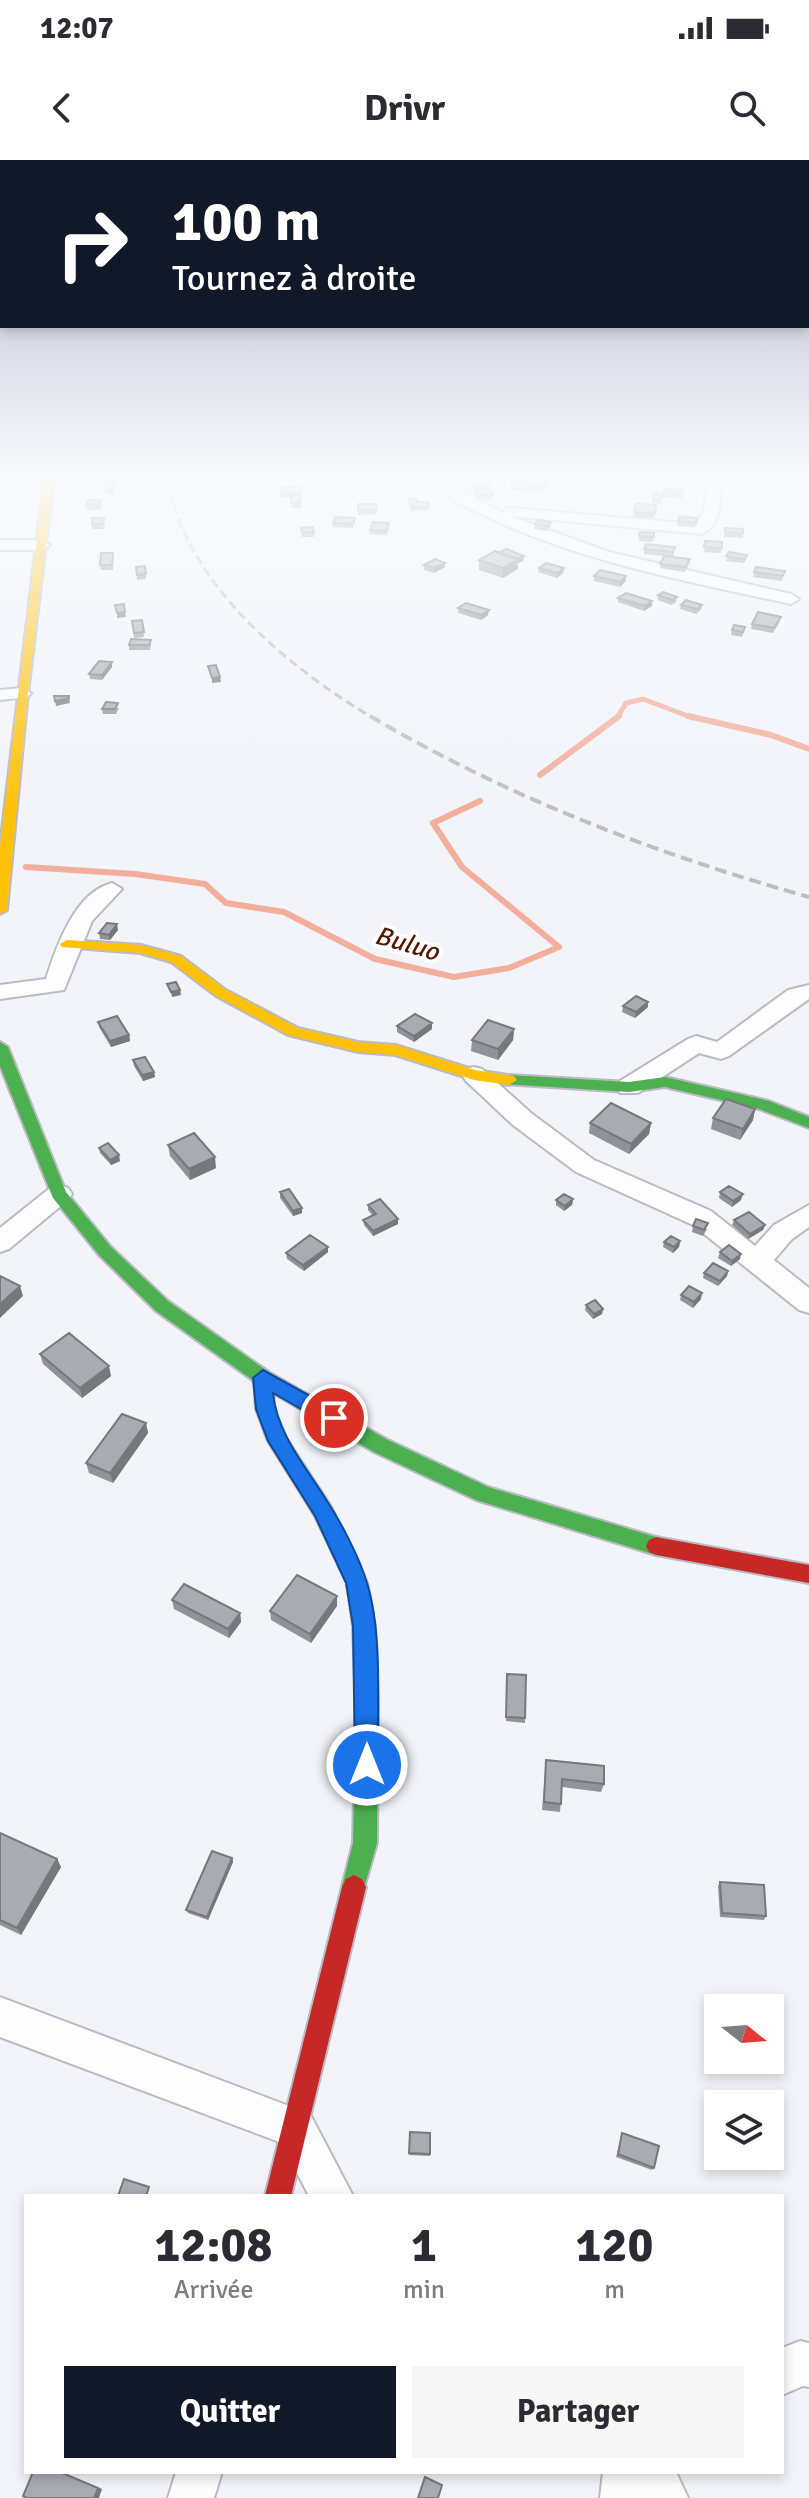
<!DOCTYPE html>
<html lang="fr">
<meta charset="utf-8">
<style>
:root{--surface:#fff;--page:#f7f7f7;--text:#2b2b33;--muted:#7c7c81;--accent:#111827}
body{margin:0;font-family:Signika,sans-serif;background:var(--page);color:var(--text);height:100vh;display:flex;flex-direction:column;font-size:30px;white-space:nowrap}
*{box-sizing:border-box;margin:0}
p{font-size:26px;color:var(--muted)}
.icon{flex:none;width:44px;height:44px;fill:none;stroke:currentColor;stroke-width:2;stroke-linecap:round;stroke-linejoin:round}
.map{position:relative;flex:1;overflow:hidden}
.drawer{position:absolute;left:24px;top:2034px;width:760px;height:280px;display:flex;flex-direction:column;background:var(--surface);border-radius:0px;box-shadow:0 4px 12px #0003}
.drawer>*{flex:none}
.guide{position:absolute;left:0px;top:0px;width:810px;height:168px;box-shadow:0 4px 12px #0003;background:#111827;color:#fff;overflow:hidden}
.needle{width:52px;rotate:107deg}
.buttons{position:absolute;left:704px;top:1834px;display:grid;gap:16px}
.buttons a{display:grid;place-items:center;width:80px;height:80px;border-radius:0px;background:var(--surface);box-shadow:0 4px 12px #0003;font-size:40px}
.pin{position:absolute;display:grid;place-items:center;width:68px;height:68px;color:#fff;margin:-34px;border:4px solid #fff;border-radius:50%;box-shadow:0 2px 8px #0007}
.me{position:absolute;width:88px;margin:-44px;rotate:0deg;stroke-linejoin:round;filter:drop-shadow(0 0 6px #0008)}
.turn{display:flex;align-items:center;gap:28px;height:168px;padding:0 40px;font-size:36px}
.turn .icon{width:104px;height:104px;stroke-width:2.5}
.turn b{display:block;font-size:56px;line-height:68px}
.eta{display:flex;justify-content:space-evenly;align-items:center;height:136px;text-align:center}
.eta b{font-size:48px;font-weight:700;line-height:56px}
.action{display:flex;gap:16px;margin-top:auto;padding:16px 40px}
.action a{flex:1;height:92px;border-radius:0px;background:var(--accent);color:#fff;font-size:32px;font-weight:700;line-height:92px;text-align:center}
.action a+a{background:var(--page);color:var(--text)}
.status{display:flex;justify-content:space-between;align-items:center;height:56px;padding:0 40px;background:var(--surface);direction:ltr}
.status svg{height:22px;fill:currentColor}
header{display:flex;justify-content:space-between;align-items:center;height:104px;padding:0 40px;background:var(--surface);font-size:36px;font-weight:700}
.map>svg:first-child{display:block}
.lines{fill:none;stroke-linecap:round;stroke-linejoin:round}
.stream-far1{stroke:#f3af9c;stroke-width:5}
.stream{stroke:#f3af9c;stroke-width:6}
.street-casing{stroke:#b9bbc3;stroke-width:4}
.fast-casing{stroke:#b9bbc3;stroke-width:4}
.slow-casing{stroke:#b9bbc3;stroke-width:4}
.jam-casing{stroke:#b9bbc3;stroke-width:4}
.street{fill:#fdfdfe;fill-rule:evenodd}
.fast{fill:#4caf50;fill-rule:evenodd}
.slow{fill:#ffc107;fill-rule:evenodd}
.jam{fill:#c62828;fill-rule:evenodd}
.rail-far1{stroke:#bebfc1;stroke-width:3;stroke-dasharray:9 5;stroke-linecap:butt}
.rail{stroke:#bebfc1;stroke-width:4;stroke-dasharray:12 6;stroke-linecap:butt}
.wall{fill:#91939a}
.shaded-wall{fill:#76787d}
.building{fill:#a9abb3;stroke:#76787d;stroke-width:2}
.route{fill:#1a73e8;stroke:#114b97;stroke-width:2}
.labels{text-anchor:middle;stroke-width:8;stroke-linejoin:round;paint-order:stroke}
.far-water-label{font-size:26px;font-style:italic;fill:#541804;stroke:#fff}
</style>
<div class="status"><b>12:07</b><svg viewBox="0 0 49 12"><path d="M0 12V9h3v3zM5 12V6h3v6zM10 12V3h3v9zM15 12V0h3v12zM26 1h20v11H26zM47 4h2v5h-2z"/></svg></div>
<header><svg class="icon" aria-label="back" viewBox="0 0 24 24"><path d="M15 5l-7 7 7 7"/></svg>Drivr<svg class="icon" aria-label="search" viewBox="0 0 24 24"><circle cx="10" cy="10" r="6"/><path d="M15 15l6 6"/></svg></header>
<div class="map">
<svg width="809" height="2338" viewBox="0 0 809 2338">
<rect width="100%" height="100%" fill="#f2f4fa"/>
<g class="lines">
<path class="stream-far1" d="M617,558L626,543L643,539L693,558"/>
<path class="stream" d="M688,556L771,575L809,589
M540,615L619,556
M26,707L135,714L205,724L226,743L284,752L375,799L454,817L509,808L559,787L462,707L433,663L480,641"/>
<defs>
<path id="street" d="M422,318H439L503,353L505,349L510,348L697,364L705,347L707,326L645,322L638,318H724C717,336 725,364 701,374L510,356L609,392L791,434L799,439L791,444C685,421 577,401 479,353C460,344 436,333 422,318Z
M0,380H42L50,385L42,390H0Z
M22,528L31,533L28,537L0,540V530Z
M112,723L122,729L92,761L64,830L0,839V825L46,819C56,787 75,732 112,723Z
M809,825V839L729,896L721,899L699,893L638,933H620L617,927L620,921L688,879L696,876L717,882L788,830Z
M474,907L482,909L531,953L594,1000L711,1051L755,1086L774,1065L809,1045V1067L792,1079L774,1100L809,1128V1153L799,1150L693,1065L576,1012L513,965L466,921L462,915L466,909Z
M59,1025L68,1028L72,1034L68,1040L9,1089L0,1092V1068L50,1028Z
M0,1837L310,1954L353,2036H309L282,1983L0,1877Z
M800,2181L809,2183V2227L803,2226L782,2235V2188Z
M176,2312H222L214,2338H168Z
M603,2312H676L688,2338H600Z"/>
<path id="fast" d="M0,882L8,887L66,1032L111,1087L168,1141L270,1213L388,1280L488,1327L656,1377L663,1380L666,1386L663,1392L656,1395L476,1340L374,1292L273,1233L274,1249L286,1278L330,1345L367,1423L375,1466L378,1547L377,1683L362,1735L354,1739L346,1735L342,1727L353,1683L356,1547L353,1466L347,1423L315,1356L268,1281L256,1249L254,1221L156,1151L99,1095L53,1038L0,906Z
M509,915L629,922L665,917L769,941L809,957V968L759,949L665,927L629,932L504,924L501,920Z"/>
<path id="slow" d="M44,318H54L28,533L7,750L0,754V686Z
M67,780L141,785L181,796L226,830L298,868L358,882L396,885L475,910L514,916L517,920L509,925L474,920L395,895L358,892L288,875L216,836L171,802L140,793L62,787L60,784Z"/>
<path id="jam" d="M656,1377L809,1405V1423L656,1395L649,1392L646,1386L649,1380Z
M354,1715L362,1719L366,1727L291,2036H265L342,1727L346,1719Z"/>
</defs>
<use href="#street" class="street-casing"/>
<use href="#fast" class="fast-casing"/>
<use href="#slow" class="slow-casing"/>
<use href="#jam" class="jam-casing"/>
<use href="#street" class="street"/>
<use href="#fast" class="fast"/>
<use href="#slow" class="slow"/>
<use href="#jam" class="jam"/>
<path class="rail-far1" d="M167,318C185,423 286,506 373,558"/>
<path class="rail" d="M370,556C507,637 656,694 809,737"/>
</g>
<path class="wall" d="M548,318L545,332L510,330L511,321Z
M106,321H114L115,334H107Z
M491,324L490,330L494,331V335L491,340L475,339L476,332L471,331V327Z
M279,328L302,336H300L301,348H292L291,337L282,338Z
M665,328L684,330L682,339L663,337L661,344L652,343L653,339L663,334Z
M409,339L429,346V350L411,351Z
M636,343L656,345L654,358L633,357Z
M102,344L100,350H87L86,345Z
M358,344H376L377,354L358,355Z
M679,356L697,358L695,367L677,366Z
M355,358L353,368L333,367V363Z
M105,362L104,369H92V364Z
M551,362V367L547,371L534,369L535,364Z
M389,367L387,375L370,374V370Z
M301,368L314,372V377H302Z
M743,369V378L724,377L725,372Z
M640,372L654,373L653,382L639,381Z
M705,381L722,382L721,393L704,392Z
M644,389L674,392L673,397L689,404L685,412L660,408L664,396L644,394Z
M729,392L746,400L744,403L726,401Z
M524,396L523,401L518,403V409L503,418L479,410V400Z
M113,398V410H101L100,405Z
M445,403V407L434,413L424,410V405Z
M145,406L146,419L137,420L136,407Z
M539,408L563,413L557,418L538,412Z
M785,411L782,421L753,417L754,412Z
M594,416H626V421L620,427L594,421Z
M658,435L677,437L676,442L671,445L658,440Z
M618,438L652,441V446L644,451L618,442Z
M681,445H702L701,450L696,454L680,449Z
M458,448L488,455L481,460L458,453Z
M142,460L144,477L134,478L132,461Z
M780,461L773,473L751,469L752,464Z
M745,467L742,477L731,475L732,470Z
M151,480V485L150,490H129V485Z
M112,502V507L102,520L90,519L89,514Z
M119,548L116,554H103L102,549Z
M118,770L110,780L100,779L99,773Z
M648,842V847L635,858L622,852L623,846Z
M98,862L129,875L130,881L111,887L99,867Z
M432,863V869L414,882L397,872V866Z
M514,869L513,880L498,900L471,891L472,880Z
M133,900L154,912L155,917L143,921L134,906Z
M755,949L753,960L740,980L711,969L713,958Z
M590,963H651L649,974L629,994L589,973Z
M168,985L216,1008L190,1020L170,996Z
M99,988L120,1001L111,1005L100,993Z
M280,1032L302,1048V1053L293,1056L280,1038Z
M720,1032L741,1040L732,1047L719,1038Z
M573,1039L572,1045L564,1051L556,1045V1040Z
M368,1045L398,1064L373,1076L364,1065L363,1060L372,1055L368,1050Z
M734,1060L765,1065L763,1070L748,1079L732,1065Z
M693,1066L707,1069L703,1076L692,1072Z
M680,1081L679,1087L673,1093L663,1087L664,1082Z
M328,1092L304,1111L287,1099L286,1093Z
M720,1092L740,1099L731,1106L718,1098Z
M728,1111L727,1116L718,1126L703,1118L704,1113Z
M681,1135L701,1139L693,1148L680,1140Z
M586,1145L603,1149L602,1154L593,1159L585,1150Z
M40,1194L111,1216L82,1238L43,1204Z
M146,1263L148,1273L113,1323L89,1313L86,1303Z
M337,1436V1446L311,1483L271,1460L270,1451Z
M172,1440L240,1453L241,1462L229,1478L174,1449Z
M506,1519L525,1558V1563L506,1561Z
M546,1600L604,1624L601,1632L562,1627L560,1652L542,1650Z
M0,1673L57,1699L61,1707L21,1775L0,1765Z
M232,1698L233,1702L208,1760L188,1753L186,1750Z
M720,1722L766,1756L764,1760L720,1757L718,1726Z
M410,1972L430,1973V1996L409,1995Z
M622,1973L654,2008L652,2010L616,1997Z"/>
<path class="shaded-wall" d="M302,331V336L282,338L281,333Z
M524,396L523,401L518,403V409L503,418V408Z
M445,403V407L434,413V408Z
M564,408L563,413L557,418V413Z
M626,416V421L620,427V422Z
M652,441V446L644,451L645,446Z
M489,450L488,455L481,460V455Z
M125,452L126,457L117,458V453Z
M112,502V507L102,520V515Z
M220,517L221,522L212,523V518Z
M69,538L70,543L56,546L55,541Z
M117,764L118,770L110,780L109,775Z
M180,830L181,835L172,837L171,832Z
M648,842V847L635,858L636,852Z
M432,863V869L414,882V876Z
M514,869L513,880L498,900V889Z
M129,875L130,881L111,887L110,881Z
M154,912L155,917L143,921L142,915Z
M755,949L753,960L740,980L743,969Z
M651,963L649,974L629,994L631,984Z
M119,995L120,1001L111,1005L110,1000Z
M215,997L216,1008L190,1020L189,1009Z
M743,1034L741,1040L732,1047L733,1041Z
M573,1039L572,1045L564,1051L565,1046Z
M302,1048V1053L293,1056V1051Z
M398,1059V1064L373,1076V1071Z
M765,1065L763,1070L748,1079L750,1074Z
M680,1081L679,1087L673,1093L674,1087Z
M328,1087V1092L304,1111L303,1105Z
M741,1094L740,1099L731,1106L732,1101Z
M728,1111L727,1116L718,1126L720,1121Z
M20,1126L23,1136L0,1158V1144Z
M702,1133L701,1139L693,1148L694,1142Z
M603,1149L602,1154L593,1159L594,1154Z
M109,1206L111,1216L82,1238L80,1228Z
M146,1263L148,1273L113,1323L110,1313Z
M337,1436V1446L311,1483L310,1474Z
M240,1453L241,1462L229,1478L228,1469Z
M232,1698L233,1702L208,1760L207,1757Z
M57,1699L61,1707L21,1775L17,1768Z
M60,2312L102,2329L99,2338H94Z"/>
<path class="building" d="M512,318H548L546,324L511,321Z
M106,321H114V329L106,330Z
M473,322L491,324L488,329L471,327Z
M300,326L302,331L281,333L279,328Z
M665,328L684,330L683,334L663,332Z
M478,329L494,331L491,335L475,334Z
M654,333L663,334L661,339H653Z
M291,335H300V343H291Z
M409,339H417V342H428L429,346L411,347Z
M88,340H101L99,345H86Z
M636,343L656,345L655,354L634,352Z
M358,344H376L377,350H358Z
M679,356L697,358L696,363L678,361Z
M335,357L355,358L353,364L333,363Z
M92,358H104L103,364H92Z
M538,360L551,362L547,366L535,364Z
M373,362L389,363L387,371L370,370Z
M313,367L314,372L302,373L301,368Z
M725,368L743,369V373L725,372Z
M640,372L654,373V377L639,376Z
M705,381L722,382V388L704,387Z
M646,384L675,387L673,392L644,389Z
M506,389L524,396L517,399L498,393Z
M495,391L519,399L503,408L479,400Z
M729,392L747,395L745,399L726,396Z
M101,393H113L112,405H100Z
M664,396L690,399L686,407L660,404Z
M435,399L445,403L434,408L424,405Z
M546,403L564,408L557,413L539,408Z
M145,406L146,414L137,415L136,407Z
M756,407L785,411L783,416L754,412Z
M600,410L626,416L620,422L594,416Z
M663,432L677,437L672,440L658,435Z
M626,433L652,441L645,446L618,438Z
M686,440L702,445L697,449L681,445Z
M466,443L489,450L481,455L458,448Z
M124,444L125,452L117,453L115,445Z
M758,452L781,457L774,468L752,464Z
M142,460L144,472L134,473L132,461Z
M734,465L745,467L743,472L732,470Z
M131,479L151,480L149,485H129Z
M99,501L112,502L102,515L89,514Z
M216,505L220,517L212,518L208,506Z
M54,536H69V538L55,541Z
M106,542L118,543L115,549H102Z
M107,763L117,764L109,775L99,773Z
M176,822L180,830L171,832L167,824Z
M636,836L648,842L636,852L623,846Z
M415,854L432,863L414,876L397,866Z
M117,856L129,875L110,881L98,862Z
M488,860L514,869L498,889L472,880Z
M145,897L154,912L142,915L133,900Z
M726,939L755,949L743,969L713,958Z
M611,943L651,963L631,984L590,963Z
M194,973L215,997L189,1009L168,985Z
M108,983L119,995L110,1000L99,988Z
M729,1026L743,1034L733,1041L720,1032Z
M289,1029L302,1048L293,1051L280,1032Z
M564,1034L573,1039L565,1046L556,1040Z
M380,1039L398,1059L373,1071L363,1060L376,1054L368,1045Z
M749,1052L765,1065L750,1074L734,1060Z
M696,1059L708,1063L704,1070L693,1066Z
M310,1075L328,1087L303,1105L286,1093Z
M671,1076L680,1081L674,1087L664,1082Z
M729,1085L741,1094L732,1101L720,1092Z
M713,1103L728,1111L720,1121L704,1113Z
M0,1116L20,1126L0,1144Z
M689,1126L702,1133L694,1142L681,1135Z
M595,1140L603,1149L594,1154L586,1145Z
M69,1173L109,1206L80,1228L40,1194Z
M122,1254L146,1263L110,1313L86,1303Z
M297,1415L337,1436L310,1474L270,1451Z
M184,1424L240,1453L228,1469L172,1440Z
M507,1514L526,1515L525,1558L506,1557Z
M546,1600L604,1606V1624L562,1619L561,1644L544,1642Z
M0,1673L57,1699L17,1768L0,1760Z
M212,1691L232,1698L207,1757L186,1750Z
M720,1722L764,1725L766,1756L722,1753Z
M410,1972L430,1973V1994L409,1993Z
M622,1973L659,1986L654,2008L618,1994Z
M124,2019L149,2027L146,2036H118Z
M33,2312H60L98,2328L94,2338H27L23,2336Z
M425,2317L442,2325L438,2338H418Z"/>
<linearGradient id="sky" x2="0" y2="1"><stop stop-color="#acb2ca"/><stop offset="0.49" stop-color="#f9fafd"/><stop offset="1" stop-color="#f9fafd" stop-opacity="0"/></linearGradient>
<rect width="809" height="645" fill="url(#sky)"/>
<path class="route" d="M263,1210L341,1253L344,1258L341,1264H327L273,1233C277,1274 306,1307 327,1341C341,1362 360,1399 367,1423C383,1473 377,1551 378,1605L375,1613L367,1616L359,1613L355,1605L353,1466L346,1423L315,1356L268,1281L256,1249L253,1218Z"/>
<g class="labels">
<g class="far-water-label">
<text transform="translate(407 783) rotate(16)" y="9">Buluo</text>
</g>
</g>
</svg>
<div class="buttons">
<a><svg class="needle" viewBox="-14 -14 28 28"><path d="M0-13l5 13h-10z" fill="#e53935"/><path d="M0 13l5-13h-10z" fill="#7c7c81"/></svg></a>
<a><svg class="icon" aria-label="layers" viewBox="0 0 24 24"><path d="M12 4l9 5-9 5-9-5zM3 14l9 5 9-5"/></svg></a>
</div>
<div class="pin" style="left:334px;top:1258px;background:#d93025"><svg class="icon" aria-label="arrive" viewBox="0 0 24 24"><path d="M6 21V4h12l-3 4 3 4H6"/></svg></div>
<svg class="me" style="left:367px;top:1605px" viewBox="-20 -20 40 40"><circle r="17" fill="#1a73e8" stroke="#fff" stroke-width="3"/><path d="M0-11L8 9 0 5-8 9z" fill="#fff"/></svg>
<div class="guide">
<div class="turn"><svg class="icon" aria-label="right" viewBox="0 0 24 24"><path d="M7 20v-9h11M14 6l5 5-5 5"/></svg><div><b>100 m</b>Tournez à droite</div></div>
</div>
<section class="drawer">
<div class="eta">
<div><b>12:08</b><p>Arrivée</p></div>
<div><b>1</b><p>min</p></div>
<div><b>120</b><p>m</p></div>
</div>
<div class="action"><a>Quitter</a><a>Partager</a></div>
</section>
</div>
